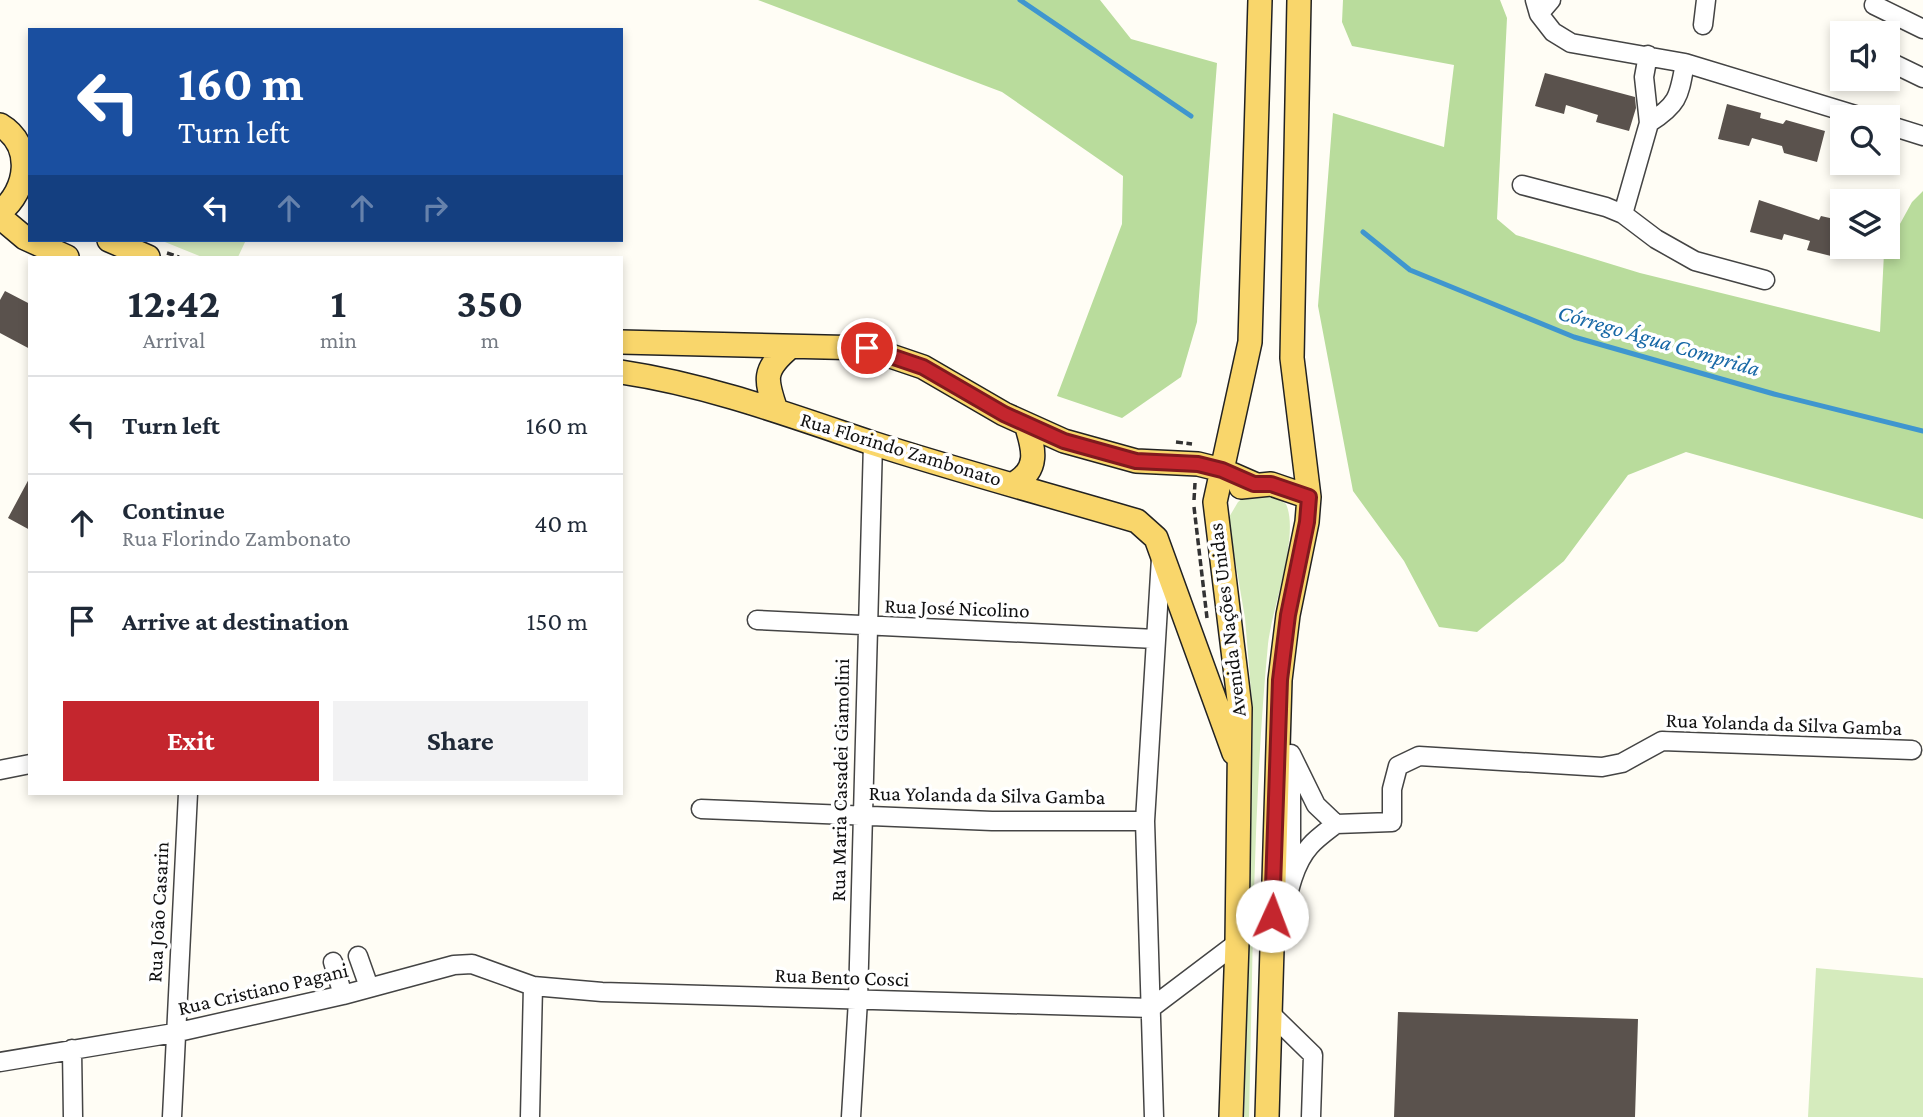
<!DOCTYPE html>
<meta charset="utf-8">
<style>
:root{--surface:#fff;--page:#f2f2f3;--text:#1f2937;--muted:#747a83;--line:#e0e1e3;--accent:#c4262e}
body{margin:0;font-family:"Crimson Pro",serif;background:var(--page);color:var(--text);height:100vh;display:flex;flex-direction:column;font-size:26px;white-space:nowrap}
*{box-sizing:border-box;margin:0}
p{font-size:23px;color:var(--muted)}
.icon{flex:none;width:38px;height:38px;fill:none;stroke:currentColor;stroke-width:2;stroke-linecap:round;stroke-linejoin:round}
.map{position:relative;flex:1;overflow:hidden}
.sheet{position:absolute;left:28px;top:256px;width:595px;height:539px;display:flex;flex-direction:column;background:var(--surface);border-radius:0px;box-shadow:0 4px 10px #0003}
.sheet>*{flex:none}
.top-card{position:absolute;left:28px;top:28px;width:595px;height:214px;border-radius:0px;box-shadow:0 4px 10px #0003;background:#1a4fa0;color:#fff;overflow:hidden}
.tools{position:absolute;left:1830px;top:21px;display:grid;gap:14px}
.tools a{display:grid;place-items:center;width:70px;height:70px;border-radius:0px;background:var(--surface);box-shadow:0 4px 10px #0003;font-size:35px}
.pin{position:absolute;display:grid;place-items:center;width:60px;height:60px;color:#fff;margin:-30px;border:4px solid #fff;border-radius:50%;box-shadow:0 2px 7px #0007}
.me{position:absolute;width:77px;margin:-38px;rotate:2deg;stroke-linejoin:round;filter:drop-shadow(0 0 5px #0008)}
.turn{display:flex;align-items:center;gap:24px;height:147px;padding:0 35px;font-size:32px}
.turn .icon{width:91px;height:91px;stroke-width:2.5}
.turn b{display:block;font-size:49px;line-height:60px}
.lanes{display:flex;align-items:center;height:66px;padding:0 35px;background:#0003;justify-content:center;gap:35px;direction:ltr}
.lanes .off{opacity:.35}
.eta{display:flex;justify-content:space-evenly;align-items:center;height:119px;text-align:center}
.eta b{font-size:42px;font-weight:700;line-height:49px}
.cta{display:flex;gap:14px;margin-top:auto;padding:14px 35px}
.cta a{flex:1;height:80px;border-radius:0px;background:var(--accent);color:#fff;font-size:28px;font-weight:700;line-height:80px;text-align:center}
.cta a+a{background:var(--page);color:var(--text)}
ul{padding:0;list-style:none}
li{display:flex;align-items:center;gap:21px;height:98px;padding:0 35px;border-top:2px solid var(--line)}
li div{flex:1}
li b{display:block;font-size:26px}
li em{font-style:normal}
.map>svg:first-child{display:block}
.green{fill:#d5ebbd}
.forest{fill:#b9dc9c}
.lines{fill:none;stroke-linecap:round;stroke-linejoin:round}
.stream{stroke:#3f96cf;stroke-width:5}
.building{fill:#5a524d}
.minor-casing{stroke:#444;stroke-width:21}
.major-casing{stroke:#222;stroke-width:26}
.path{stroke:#333;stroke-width:3.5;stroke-dasharray:7 3.5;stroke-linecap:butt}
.minor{stroke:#fff;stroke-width:18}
.major{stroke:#f9d66b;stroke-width:23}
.route-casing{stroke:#7f191e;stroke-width:18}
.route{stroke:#c4262e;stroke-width:12}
.labels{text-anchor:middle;stroke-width:7;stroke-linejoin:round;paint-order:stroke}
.street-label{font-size:21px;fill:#111;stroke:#fff}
.water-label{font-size:23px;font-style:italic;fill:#1768a6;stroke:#fff}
</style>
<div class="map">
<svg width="1923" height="1117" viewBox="0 0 1923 1117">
<rect width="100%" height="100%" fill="#fffdf5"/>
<path class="green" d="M160,240H246L238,257H202Z
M1270,494L1286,504C1300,535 1272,608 1268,644C1253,801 1253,960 1249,1117H1244L1253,715L1245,618L1228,519L1238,502L1247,495Z
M1816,968L1923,978V1117H1808Z"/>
<path class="forest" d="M758,0H1100L1131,39L1217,63L1197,322L1181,377L1122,418L1057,396L1122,224L1123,176L1002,92Z
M1343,0H1500L1507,18L1497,219L1516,235L1640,273L1880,332L1884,253L1912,202L1923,191V519L1686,452L1628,475L1564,561L1477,632L1439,627L1404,561L1353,491L1318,306L1333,113L1444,147L1454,65L1352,46L1342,22Z"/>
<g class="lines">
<path class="stream" d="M1020,0L1191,116
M1363,232L1410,270L1574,337L1774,394L1923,431"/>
</g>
<path class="building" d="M1545,73L1635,97L1636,108L1629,131L1596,122L1598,115L1566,105L1564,114L1535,106Z
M1727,104L1761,113L1760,118L1783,124L1786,120L1825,131L1817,162L1784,153L1782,146L1752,138L1749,146L1718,139Z
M1759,200L1819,220L1821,216L1843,221V259L1807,250L1810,241L1784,234L1782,240L1750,232Z
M5,291L30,304V349L0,333V300Z
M30,477V530L8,518Z
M1398,1012L1638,1019L1635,1117H1394Z"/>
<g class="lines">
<defs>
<path id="minor" d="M1535,0L1539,14L1553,32L1571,43L1685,63L1862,117
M1874,5L1923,29
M1539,14L1551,0
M1703,25L1706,0
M1888,61L1923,78
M1649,123C1679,104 1679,96 1685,63
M1888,125L1923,136
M1522,185L1606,207L1623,214L1656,239L1695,261L1765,280
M1623,214L1649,123L1644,77L1648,55
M757,620L1156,639
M0,770L30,764
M701,809L992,821H1145
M1336,824L1392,822V789L1398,766L1419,756L1602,767L1622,763L1662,741L1912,750
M1291,877V758
M1279,935C1286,907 1290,868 1310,846C1317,838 1327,831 1336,824L1316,805L1291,754
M358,956L369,987
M333,962L343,995
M1270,1013L1313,1055L1311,1117
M72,1049L73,1117
M0,1062L174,1033L343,995L454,965L472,964L533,986L602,992L1151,1008L1237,943
M172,1117L188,793
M530,1117L533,986
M851,1117L858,1000L873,443
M1154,1117L1145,821L1161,558"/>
<path id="major" d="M0,125C34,145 28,190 0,212
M0,217L25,238L67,257
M109,240L148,257
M621,342L867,348L923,367L1004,414L1064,441L1136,461L1198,464L1222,470L1254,484
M621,372C708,385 789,415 872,443C959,471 1049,495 1137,521L1156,538L1234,753
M776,410C765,379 763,370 789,348
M1013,484C1040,470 1034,449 1026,424
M1241,487L1271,484L1309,497
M1231,1117L1237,943L1240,708L1215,502L1250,342L1260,0
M1267,1117L1280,680L1288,615L1307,522L1309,497L1292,358L1299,0"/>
</defs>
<use href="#minor" class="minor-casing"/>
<use href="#major" class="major-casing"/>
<path class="path" d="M203,240H214
M167,253L179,257
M1176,442L1192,444
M1194,500L1195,483
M1194,507L1207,618"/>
<use href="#minor" class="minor"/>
<use href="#major" class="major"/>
</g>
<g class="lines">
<defs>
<path id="route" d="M867,348L923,367L1004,414L1064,441L1136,461L1198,464L1222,470L1254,484H1271L1309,497L1307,522L1288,615L1280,680L1272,916"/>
</defs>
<use href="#route" class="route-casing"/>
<use href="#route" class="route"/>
</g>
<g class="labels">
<g class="street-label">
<text transform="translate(901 449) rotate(17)" y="7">Rua Florindo Zambonato</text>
<text transform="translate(957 608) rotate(2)" y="7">Rua José Nicolino</text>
<text transform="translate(1227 620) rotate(-97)" y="7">Avenida Nações Unidas</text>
<text transform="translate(1784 724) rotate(2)" y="7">Rua Yolanda da Silva Gamba</text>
<text transform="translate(840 780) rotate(-89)" y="7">Rua Maria Casadei Giamolini</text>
<text transform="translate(987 795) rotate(1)" y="7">Rua Yolanda da Silva Gamba</text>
<text transform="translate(158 912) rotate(-87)" y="7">Rua João Casarin</text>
<text transform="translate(842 977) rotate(2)" y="7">Rua Bento Cosci</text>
<text transform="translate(263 989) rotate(-13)" y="7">Rua Cristiano Pagani</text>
</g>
<g class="water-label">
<text transform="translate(1659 340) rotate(16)" y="8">Córrego Água Comprida</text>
</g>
</g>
</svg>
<div class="tools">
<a><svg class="icon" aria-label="sound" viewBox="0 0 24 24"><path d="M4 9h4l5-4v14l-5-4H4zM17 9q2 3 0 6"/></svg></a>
<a><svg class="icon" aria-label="search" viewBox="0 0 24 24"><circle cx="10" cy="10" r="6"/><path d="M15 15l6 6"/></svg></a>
<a><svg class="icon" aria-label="layers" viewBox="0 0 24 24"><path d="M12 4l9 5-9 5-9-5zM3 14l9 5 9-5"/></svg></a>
</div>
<div class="pin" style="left:867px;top:348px;background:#d93025"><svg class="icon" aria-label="arrive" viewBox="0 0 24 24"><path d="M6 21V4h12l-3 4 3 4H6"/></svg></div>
<svg class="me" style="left:1272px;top:916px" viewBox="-20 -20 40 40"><circle r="19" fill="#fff"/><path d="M0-13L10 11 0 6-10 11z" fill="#c4262e"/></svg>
<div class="top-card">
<div class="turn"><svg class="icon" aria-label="left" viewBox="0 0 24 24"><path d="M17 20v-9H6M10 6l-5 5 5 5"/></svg><div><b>160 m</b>Turn left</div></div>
<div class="lanes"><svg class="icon" aria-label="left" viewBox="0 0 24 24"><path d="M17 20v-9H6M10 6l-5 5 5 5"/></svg><svg class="icon off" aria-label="ahead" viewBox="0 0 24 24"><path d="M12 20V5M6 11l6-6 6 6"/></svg><svg class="icon off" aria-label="ahead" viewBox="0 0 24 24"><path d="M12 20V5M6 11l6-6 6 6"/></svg><svg class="icon off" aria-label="right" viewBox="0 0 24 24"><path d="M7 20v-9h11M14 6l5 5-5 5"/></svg></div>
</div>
<section class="sheet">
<div class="eta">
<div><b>12:42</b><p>Arrival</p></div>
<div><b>1</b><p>min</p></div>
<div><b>350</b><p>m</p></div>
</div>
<ul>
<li><svg class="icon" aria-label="left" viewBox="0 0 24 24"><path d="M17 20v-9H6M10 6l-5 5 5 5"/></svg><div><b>Turn left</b></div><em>160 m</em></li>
<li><svg class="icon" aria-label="ahead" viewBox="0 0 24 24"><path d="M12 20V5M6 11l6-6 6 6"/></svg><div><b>Continue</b><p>Rua Florindo Zambonato</p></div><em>40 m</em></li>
<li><svg class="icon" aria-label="arrive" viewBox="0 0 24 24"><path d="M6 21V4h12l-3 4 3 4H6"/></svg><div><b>Arrive at destination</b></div><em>150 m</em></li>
</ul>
<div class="cta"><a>Exit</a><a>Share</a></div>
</section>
</div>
